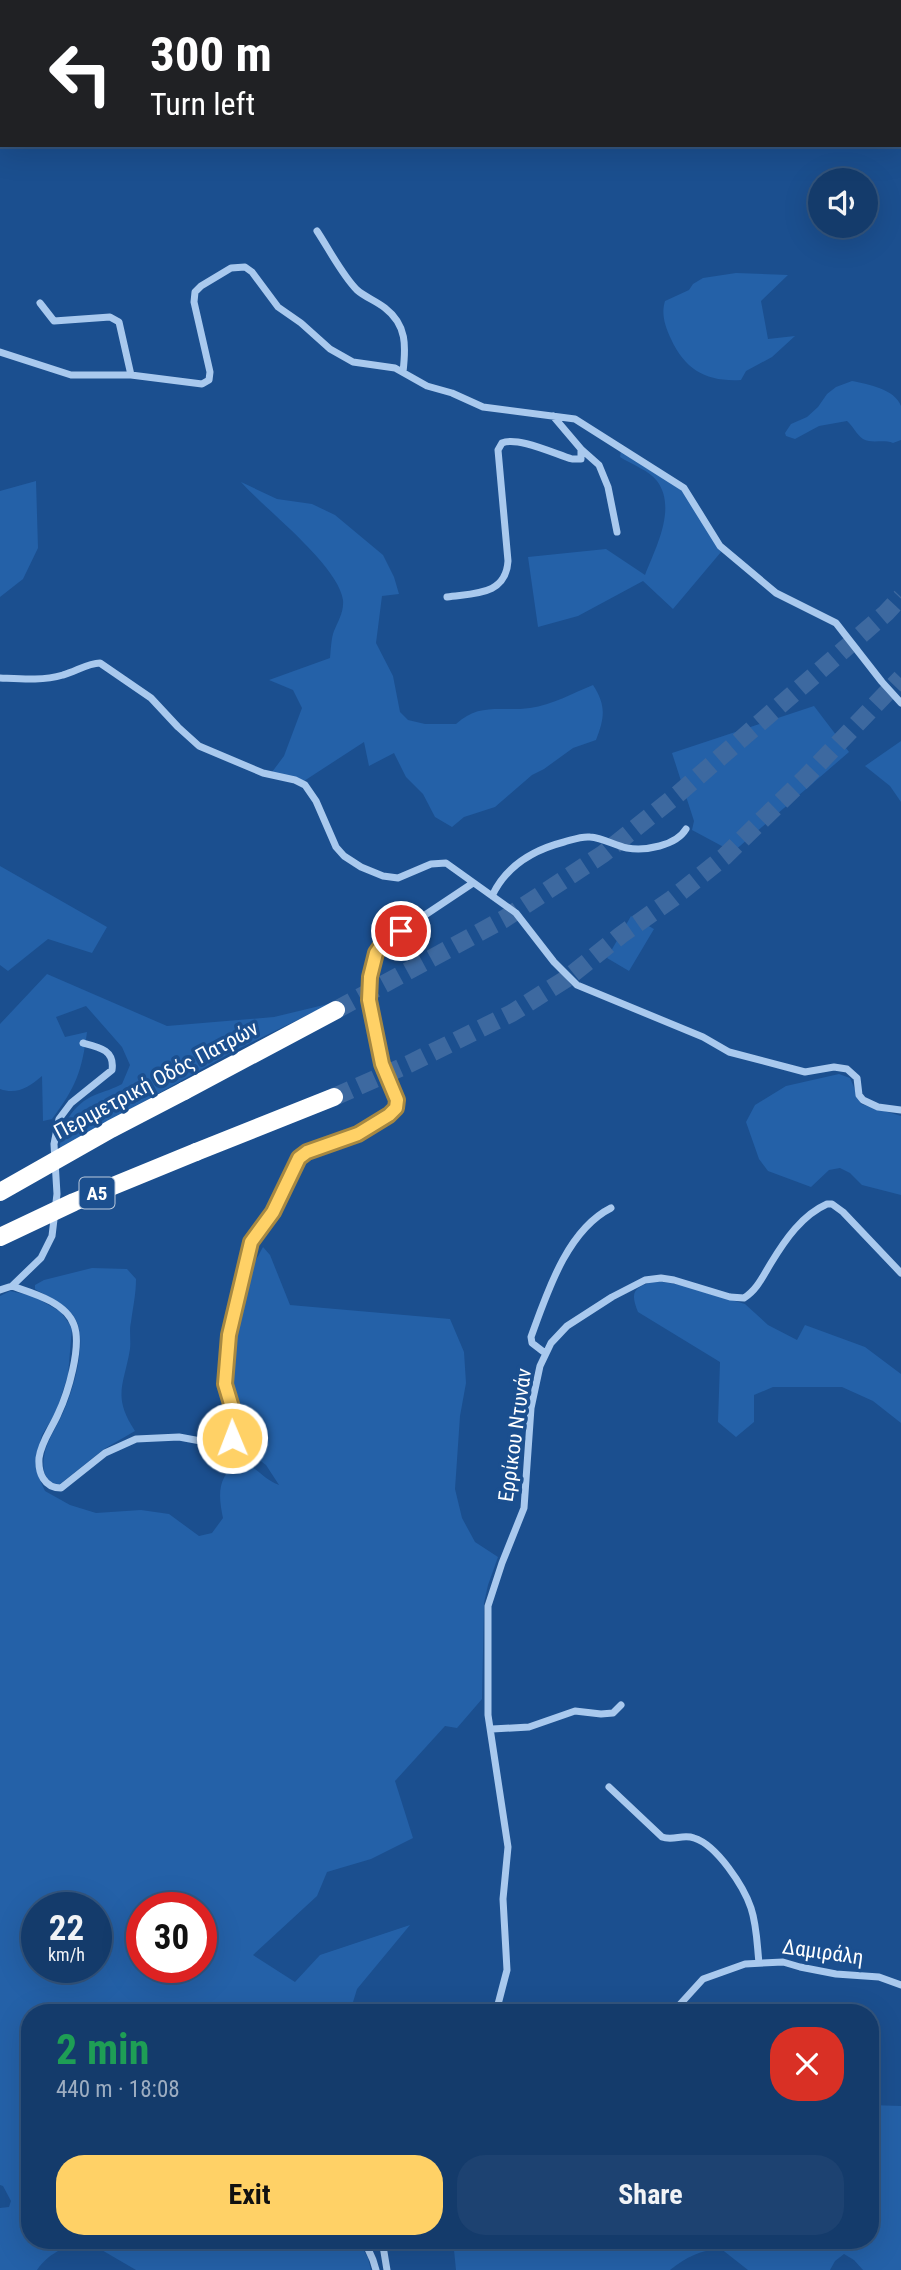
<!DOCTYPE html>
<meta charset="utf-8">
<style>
:root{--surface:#143b6b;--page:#1d4271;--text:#f1f3f6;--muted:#9dadc1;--line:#33557e;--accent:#ffd166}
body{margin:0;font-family:"Roboto Condensed",sans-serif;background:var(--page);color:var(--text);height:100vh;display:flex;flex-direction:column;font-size:26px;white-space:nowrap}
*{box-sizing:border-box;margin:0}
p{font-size:23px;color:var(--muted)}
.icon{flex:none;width:38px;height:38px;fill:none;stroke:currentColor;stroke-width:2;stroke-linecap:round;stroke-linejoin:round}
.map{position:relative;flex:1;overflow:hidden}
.drawer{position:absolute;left:21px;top:2004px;width:858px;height:245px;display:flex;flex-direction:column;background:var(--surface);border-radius:28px;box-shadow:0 7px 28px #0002,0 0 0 2px var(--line)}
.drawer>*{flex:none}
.guide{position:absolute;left:0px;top:0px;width:901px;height:147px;box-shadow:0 7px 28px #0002,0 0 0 2px var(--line);background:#202124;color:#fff;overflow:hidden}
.fabs{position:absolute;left:808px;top:168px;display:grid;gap:14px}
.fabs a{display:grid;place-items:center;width:70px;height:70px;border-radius:50%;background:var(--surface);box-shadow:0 7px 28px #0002,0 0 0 2px var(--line);font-size:35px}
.speed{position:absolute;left:21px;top:1892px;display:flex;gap:14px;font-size:35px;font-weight:700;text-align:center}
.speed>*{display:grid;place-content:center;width:91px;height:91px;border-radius:50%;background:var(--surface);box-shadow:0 7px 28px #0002,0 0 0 2px var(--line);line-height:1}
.speed small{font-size:18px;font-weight:400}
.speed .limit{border:10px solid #d22;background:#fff;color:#111}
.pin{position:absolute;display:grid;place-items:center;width:60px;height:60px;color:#fff;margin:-30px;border:4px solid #fff;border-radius:50%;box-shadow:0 2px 7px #0007}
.me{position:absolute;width:77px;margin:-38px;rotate:359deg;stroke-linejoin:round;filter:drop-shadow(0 0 5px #0008)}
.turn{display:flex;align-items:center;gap:24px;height:147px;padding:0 35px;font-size:32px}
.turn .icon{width:91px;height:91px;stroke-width:2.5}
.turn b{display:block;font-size:49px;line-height:60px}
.round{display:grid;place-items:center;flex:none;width:74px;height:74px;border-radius:28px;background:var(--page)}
.overview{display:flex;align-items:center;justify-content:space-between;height:119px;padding:0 35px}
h1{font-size:42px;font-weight:700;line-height:52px;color:#1e9e55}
.cta{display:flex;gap:14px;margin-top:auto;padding:14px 35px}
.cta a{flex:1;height:80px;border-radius:28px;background:var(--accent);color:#111;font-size:28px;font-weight:700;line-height:80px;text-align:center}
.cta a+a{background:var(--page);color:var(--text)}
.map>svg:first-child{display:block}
.green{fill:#2461a8;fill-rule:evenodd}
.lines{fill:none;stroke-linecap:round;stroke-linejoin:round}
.motorway-tunnel{stroke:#3d69a0;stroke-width:18;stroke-dasharray:18 9;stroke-linecap:butt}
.minor{stroke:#a9c9ee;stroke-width:7}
.motorway{stroke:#fff;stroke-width:18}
.motorway-bridge{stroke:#fff;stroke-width:18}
.route-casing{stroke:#a68842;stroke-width:18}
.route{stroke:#ffd166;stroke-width:12}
.labels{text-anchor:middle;stroke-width:7;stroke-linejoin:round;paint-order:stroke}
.shield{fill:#1b4f8f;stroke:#bbcadd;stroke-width:2}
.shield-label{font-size:19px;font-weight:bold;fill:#fff}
.street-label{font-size:21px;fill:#fff;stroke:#1b4f8f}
</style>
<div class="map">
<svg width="901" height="2270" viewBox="0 0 901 2270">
<rect width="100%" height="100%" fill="#1b4f8f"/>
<path class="green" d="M736,273L788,275L761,301L768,339L795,336L772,357L746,371L741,380C707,382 685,370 671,339C665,326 661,314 665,301L689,290L693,284L703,278Z
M852,381C867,384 895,389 901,406C901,415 901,430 901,440L893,443C883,439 872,444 863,439C856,434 853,426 847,421L819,426L795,439L786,436L785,433L791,424L807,417L818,407L827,394L836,387Z
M621,450L682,490L721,552L673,609L643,581L578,616L538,627L528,557L606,549L645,575C656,547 677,508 657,481C650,471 631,464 620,457Z
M36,481L38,548L23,579L0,597V491Z
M241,482L277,499L312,504L335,515L383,555L394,577L399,594L382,596L376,643L393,676L400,712L408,720L425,724H456C480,702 501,712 530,708C552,705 573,693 593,685C606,705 605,717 596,740L573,748L544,769L532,775L495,807L464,817L452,827L435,817L423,794L406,777L394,753L369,766L364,742L304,781L272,772L284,756L302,708L293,690L269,680L330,658C331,649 331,639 334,631C338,621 344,612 343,600C338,565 266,510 241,482Z
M814,706L849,752L733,852L692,830L694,821L672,753Z
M901,741V802L890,786L865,766Z
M0,866L107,927L92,953L48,939L8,971L0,965Z
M631,916L654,929L629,971L607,958Z
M47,974L167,1026L274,1017L332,1003L234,1051L60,1149C60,1126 73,1104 95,1095C105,1091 113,1089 122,1084L130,1065L122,1047L86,1006L56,1017L65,1037L87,1032C82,1071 76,1087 52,1119L43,1121L42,1076C29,1087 17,1095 0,1089V1024Z
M839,1074L850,1078L861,1104L901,1116V1195L862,1185L850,1173L840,1168L829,1170L811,1187L768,1171L759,1159L746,1122L755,1105L786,1086Z
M263,1247L270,1255L290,1305L450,1319L464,1352L466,1383L460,1416L455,1489L462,1518L475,1542L498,1557L488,1585L484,1603L482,1699L457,1728L445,1726L395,1781L413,1838L371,1859L327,1872L317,1896L253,1955L295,1982L320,1955L410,1925L357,1989L350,2012H30V2240H90C70,2244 49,2252 37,2270H0V2208L9,2207L11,2201L3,2186L0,2185V1296L10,1291L33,1296L61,1312L72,1328L68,1375L56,1412L42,1435L36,1457L39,1478L45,1491L70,1505L96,1513L141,1510L169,1514L199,1536L212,1533L223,1518C218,1495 217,1475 240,1462C259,1467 262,1479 279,1485L266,1465L246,1450L230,1384L237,1324L250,1271ZM37,1908H96V1967H37ZM142,1908H201V1967H142Z
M92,1268L127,1269L136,1279C136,1294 133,1307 131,1322C129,1330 131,1340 130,1349C124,1385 112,1396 135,1431L104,1449L60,1484C45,1484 42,1470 44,1457C46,1442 55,1430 61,1417C72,1395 87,1346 77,1322C70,1306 50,1298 35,1289V1285L44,1280Z
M656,1281L681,1285L745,1304L768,1325L797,1340L805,1325L865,1347L901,1374V1423L873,1401L842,1387H773L754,1395V1422L736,1437L718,1422L720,1362L638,1312C629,1290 635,1287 656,1281Z
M870,2105L901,2106V2270H863L854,2260L844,2254L835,2261L830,2270H748L720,2248C700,2251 686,2257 670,2270H456L453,2240H870Z
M93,2240H358L368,2258L371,2270H136L100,2249Z"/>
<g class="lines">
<path class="motorway-tunnel" d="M336,1010L504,919L603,854L678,794L886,613L901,597
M334,1097L409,1064L512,1013L566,979L621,935L672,899L724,857L806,777L901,678"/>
<path class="minor" d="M755,0L758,2
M473,2L474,0
M900,80L901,81
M317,231C329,249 342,275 357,290C365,297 376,301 385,308C407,325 406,346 403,372
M40,303L54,321L110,317L119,322L131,375
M0,352L71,375H131L202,384L209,380L210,372L194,302L195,292L201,286L231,268L245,267L252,272L278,307L301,323L330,349L353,362L395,368L427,386L452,393L483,407L575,419L684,488L720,546L776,593L836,623L882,682L901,703
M581,449L599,465L608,487L617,532
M447,597C473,593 506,596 508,561L498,450L502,443C517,436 555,454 572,459H581V449L553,416
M0,678C21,679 42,681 63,675C75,672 88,663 100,663L151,698L178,727L199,746L263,773L295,780L305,785L316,801L336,847L344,856L361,867L383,876L398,878L431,864L446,863L516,913L554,962L577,985L703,1037L729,1052L805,1072L834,1067L847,1069L857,1078L859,1095L863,1100L878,1107L901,1110
M492,896C506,866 533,850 564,842C572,840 581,836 590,837C603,838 614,845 627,848C645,851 676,846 686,829
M12,1286C32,1293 66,1302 74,1325C82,1346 68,1393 58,1414C52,1428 41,1442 39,1458C38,1473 44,1488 61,1488L105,1453L136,1439L179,1437L217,1444L226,1443L236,1432L237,1424L225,1384L229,1335L251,1242L273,1212L299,1158C317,1145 340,1143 359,1133C365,1130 371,1125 378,1122C383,1118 392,1115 395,1109C401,1099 385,1074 381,1063C370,1027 360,975 383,943L473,883
M0,1290L12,1286L41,1258L52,1236L57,1194L54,1144L59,1119L71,1103L112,1070C115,1050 99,1047 83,1043
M545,1353L532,1343L531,1337C547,1293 567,1230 611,1208
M492,1729L529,1727L575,1711L601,1714L613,1713L621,1705
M609,1787L662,1837C673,1841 683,1834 694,1838C717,1845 744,1887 751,1908C757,1926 757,1945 759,1963
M496,2012L507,1970L503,1899L508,1847L488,1715V1606L502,1563L524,1508L531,1408L540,1366L551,1343L567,1326L612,1297L645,1280L661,1278L674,1280L730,1297L744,1298C757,1290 763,1276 771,1263C785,1240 802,1215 827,1204H832L843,1212L901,1273
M673,2012L703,1979L745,1964L783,1962L800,1967L836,1974L879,1977L901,1985
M364,2240L373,2260L376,2270
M382,2240L387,2270"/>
<path class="motorway" d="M184,1091L336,1010
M196,1152L334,1097"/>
<path class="motorway-bridge" d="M0,1192L111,1129L184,1091
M0,1237L74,1202L196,1152"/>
</g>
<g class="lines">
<defs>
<path id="route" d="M232,1438L236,1432L237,1424L225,1384L229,1335L251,1242L273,1212L299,1158L307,1152L358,1134L389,1115L396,1108L397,1100L382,1064L369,1000L370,977L376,953L383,943L401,931"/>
</defs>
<use href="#route" class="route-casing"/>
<use href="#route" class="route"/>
</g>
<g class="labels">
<rect class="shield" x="79.5" y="1177.5" width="35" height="31" rx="5"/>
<g class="shield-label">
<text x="97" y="1200">Α5</text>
</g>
<g class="street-label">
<text transform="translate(156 1080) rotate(-28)" y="7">Περιμετρική Οδός Πατρών</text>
<text transform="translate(515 1435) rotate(-82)" y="7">Ερρίκου Ντυνάν</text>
<text transform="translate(823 1952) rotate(8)" y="7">Δαμιράλη</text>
</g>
</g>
</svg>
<div class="fabs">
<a><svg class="icon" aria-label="sound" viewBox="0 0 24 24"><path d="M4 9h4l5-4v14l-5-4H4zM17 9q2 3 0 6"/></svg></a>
</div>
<div class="speed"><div>22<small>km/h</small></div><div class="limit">30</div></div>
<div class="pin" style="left:401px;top:931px;background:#d93025"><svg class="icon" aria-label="arrive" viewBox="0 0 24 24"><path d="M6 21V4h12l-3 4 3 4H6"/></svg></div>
<svg class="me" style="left:232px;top:1438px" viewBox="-20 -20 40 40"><circle r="17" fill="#ffd166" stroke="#fff" stroke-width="3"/><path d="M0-11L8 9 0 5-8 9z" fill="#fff"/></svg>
<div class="guide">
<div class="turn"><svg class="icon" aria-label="left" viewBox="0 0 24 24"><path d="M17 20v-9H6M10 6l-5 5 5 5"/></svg><div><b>300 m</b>Turn left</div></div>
</div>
<section class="drawer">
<div class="overview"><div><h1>2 min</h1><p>440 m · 18:08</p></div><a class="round" style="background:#d93025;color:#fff"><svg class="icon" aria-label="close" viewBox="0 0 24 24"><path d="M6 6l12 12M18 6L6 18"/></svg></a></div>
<div class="cta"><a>Exit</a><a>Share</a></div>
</section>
</div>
